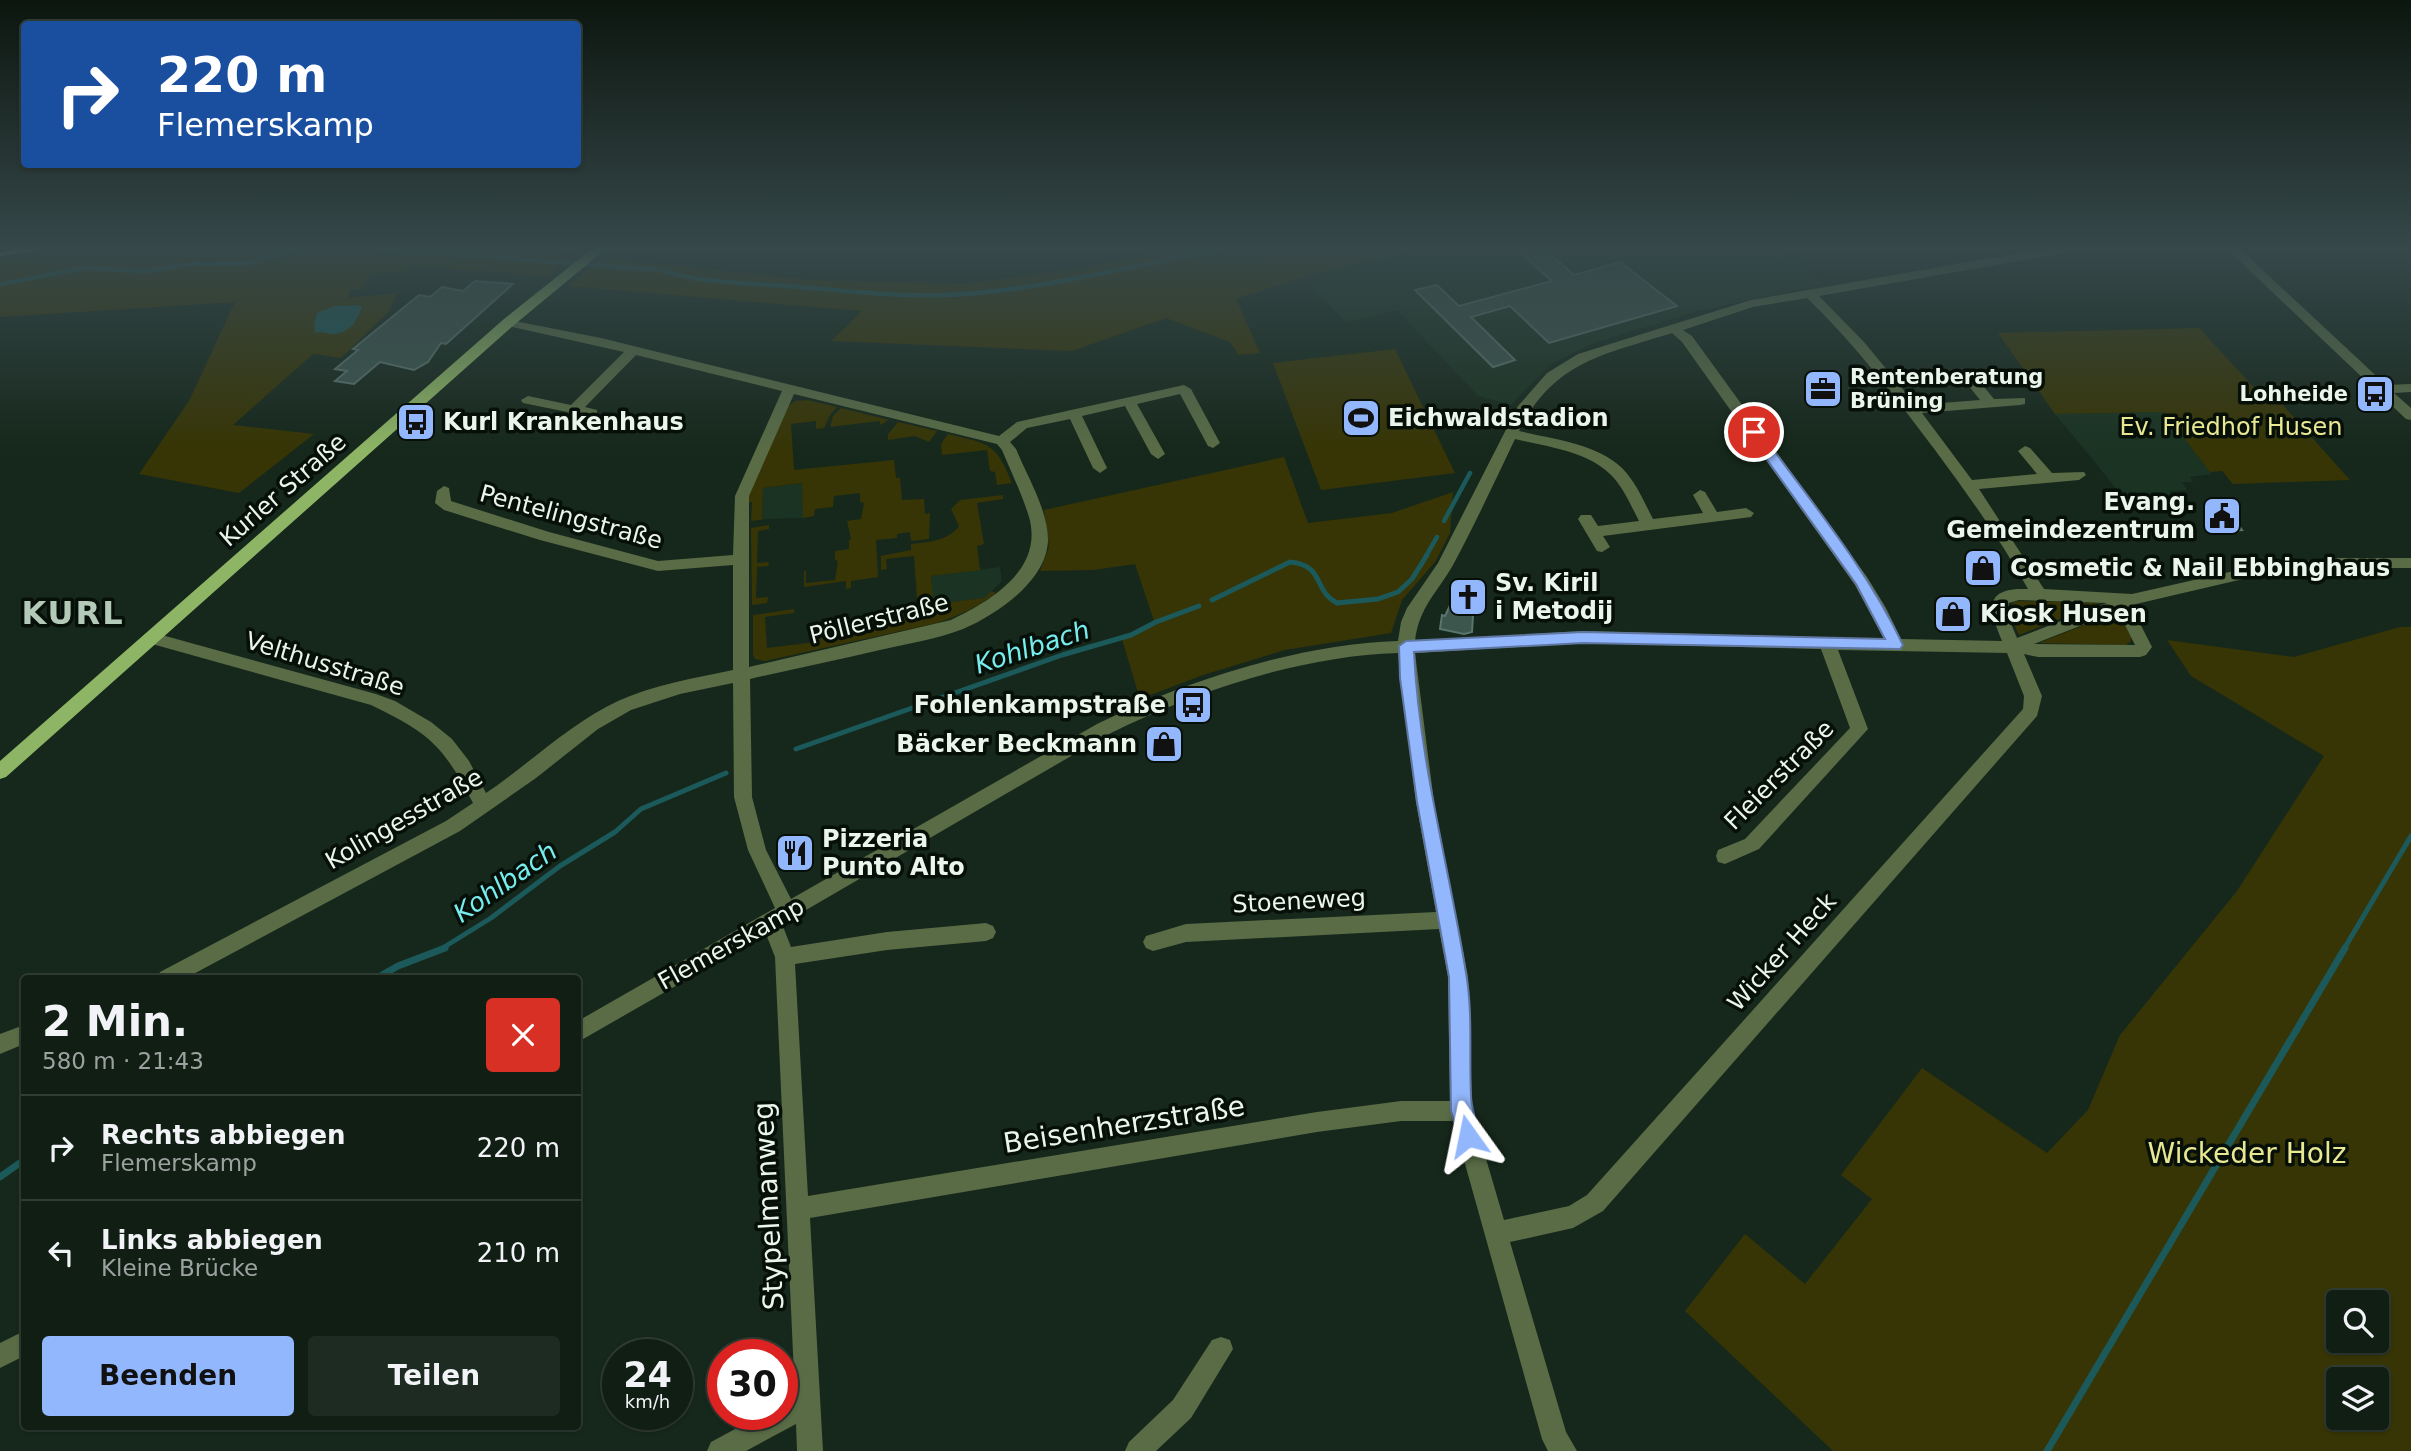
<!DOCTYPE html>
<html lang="de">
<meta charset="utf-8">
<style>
:root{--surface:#101e14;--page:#1e2b22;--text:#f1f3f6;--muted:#9ca2a0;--line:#303c34;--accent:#93b7fd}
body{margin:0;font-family:"DejaVu Sans",sans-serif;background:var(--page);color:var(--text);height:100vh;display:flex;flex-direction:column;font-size:26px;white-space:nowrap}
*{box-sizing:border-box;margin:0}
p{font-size:23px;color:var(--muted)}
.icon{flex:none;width:38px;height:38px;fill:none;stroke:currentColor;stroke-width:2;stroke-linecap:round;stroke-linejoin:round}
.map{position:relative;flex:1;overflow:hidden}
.side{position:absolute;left:21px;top:975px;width:560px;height:455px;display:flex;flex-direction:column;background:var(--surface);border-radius:7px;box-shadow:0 2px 5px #0004,0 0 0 2px var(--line)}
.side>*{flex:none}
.hud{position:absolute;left:21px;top:21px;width:560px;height:147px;border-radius:7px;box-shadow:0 2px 5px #0004,0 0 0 2px var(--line);background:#1a4fa0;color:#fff;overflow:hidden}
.tools{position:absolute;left:2326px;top:1290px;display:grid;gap:14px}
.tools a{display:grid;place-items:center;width:63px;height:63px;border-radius:7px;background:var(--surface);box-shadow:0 2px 5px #0004,0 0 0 2px var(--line);font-size:35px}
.speed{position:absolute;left:602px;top:1339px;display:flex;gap:14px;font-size:35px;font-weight:700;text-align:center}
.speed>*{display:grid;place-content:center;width:91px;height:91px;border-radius:50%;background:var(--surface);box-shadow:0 2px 5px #0004,0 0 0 2px var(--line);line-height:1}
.speed small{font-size:18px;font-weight:400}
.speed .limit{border:10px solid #d22;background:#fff;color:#111}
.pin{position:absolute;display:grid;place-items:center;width:60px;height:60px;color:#fff;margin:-30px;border:4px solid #fff;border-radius:50%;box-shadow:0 2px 7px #0007}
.me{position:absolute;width:77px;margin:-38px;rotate:348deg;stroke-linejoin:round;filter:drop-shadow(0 0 5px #0008)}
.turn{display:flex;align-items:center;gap:24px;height:147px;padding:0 21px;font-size:32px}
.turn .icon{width:91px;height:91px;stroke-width:2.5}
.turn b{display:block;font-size:49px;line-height:60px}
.round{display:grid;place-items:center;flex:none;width:74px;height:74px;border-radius:7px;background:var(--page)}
.overview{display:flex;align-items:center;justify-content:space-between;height:119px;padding:0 21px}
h1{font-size:42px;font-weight:800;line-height:52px}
.button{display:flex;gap:14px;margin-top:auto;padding:14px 21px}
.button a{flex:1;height:80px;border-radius:7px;background:var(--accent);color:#111;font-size:28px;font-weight:800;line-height:80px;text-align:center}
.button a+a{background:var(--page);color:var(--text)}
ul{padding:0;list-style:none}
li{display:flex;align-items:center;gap:21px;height:105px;padding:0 21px;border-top:2px solid var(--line)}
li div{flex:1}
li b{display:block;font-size:26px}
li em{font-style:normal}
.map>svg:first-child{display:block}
.built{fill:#1a3322}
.green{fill:#373505;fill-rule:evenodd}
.water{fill:#1b595a}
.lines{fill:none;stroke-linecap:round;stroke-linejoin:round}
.stream-far2{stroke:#1b595a;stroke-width:4.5}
.stream-far1{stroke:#1b595a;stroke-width:5}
.stream{stroke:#1b595a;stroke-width:7}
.building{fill:#3c564e;stroke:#5a756d;stroke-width:2}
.minor{fill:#596c46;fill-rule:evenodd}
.major{fill:#8eb565;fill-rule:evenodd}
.rail{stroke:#b6c3b9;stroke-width:4.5}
.route{fill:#93b7fd;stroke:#6077a4;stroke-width:2}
.labels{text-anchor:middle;stroke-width:7;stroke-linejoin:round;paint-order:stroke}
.far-poi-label{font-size:21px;font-weight:bold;fill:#eaf5ec;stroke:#070f09;text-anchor:start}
.poi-label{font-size:24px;font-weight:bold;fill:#eaf5ec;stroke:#070f09;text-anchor:start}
.park-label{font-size:24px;fill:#e8e792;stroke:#070f09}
.street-label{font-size:24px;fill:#eaf5ec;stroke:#070f09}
.water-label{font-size:26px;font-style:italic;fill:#77edee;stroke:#070f09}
.near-street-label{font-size:28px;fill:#eaf5ec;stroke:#070f09}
.near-park-label{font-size:28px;fill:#e8e792;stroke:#070f09}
.district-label{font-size:32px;font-weight:bold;letter-spacing:2px;fill:#b4cab9;stroke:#070f09}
</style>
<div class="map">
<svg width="2411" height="1451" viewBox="0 0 2411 1451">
<rect width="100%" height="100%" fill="#16281b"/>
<path class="built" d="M1409,248H1667L1789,253L1825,283L1694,312L1594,343L1551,364L1511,405L1478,396L1397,310L1346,323L1304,277L1407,251Z
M2164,412L2212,474L2190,477L2193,482H2182L2187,490L2169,491L2182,508L2133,509L2055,414Z
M803,483V518L762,519L763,488Z
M1000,567L1002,581L985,598L934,605L931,576Z"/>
<path class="green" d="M78,248H492L541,252L567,257L549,276L411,266L407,271L371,274L362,289L350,290L348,298L397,293L389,311L341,358L313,354L233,425L314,434L239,493L139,474L189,401L235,302L0,317V261Z
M1175,248H1409L1408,251L1304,277L1236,299L1260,353L1239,355L1230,342L1166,318L1072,351L831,341L862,311L568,286L603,258L809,280L963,284L1080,269Z
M2199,328L2259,393H2272L2350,480L2233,484L2222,471L2210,472L2164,412L2055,414L1998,333Z
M1395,349L1455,473L1321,490L1273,363Z
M807,400L837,407L830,415L824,428L816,429V421L791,424L794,470L894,460L896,478H900L902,500L924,499L925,514L930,513L929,539L911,541L910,532L897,534V538L876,540L878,577L851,581V588L846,589V581L804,587V571H806V583L835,580L838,561L835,560V551L849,549V540L851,539L847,521L861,519L864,503L860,502V493L834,496L833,507L815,509L814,516L803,518L802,483L763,488L762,519L774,518L751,521L752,502H748L750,490L786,408L795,401Z
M841,408L889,420L880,425V421L830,427L833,416Z
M898,422L937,431L929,442L915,436L888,440V434Z
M948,434C988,444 996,442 1012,483L997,485L995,472L990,471L987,450L942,455L941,444Z
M1284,457L1308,523L1392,513L1453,492L1450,533L1435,562L1402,600L1391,633L1285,650L1203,675L1140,699L1122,639L1154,621L1135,564L1093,570L1040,571L1049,547L1044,510Z
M1003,495V499L977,503L984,544L977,546L980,570L931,576L934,604L985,598L991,591L996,593C978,607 958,616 937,623L765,661L755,659L753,655V615L794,609V613L765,617L767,648L816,642V639L854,634V630L893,625V617L918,613L914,556L886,559L887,569L881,570V556L911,550V544C927,542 949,541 959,526L951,509L960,500Z
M769,525V529L758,531L757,563L769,562L768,566L757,567L756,598L768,597L767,603L752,605L751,528Z
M2019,601L2100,603L2019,635L2007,610L2014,602Z
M2117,612L2131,636V641L2126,645L2039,643Z
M2400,627H2411V1451H1833L1685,1311L1745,1234L1805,1284L1872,1199L1841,1175L1922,1068L2047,1153L2088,1110L2120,1035L2237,891L2324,756L2191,676L2167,640L2294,657ZM2338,1302H2376V1340H2338ZM2338,1379H2376V1418H2338Z"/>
<path class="water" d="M357,305L362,307C357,321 350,333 333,334C327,334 322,331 315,333L314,324L317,313L335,306Z"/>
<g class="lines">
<path class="stream-far2" d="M366,248L661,270C701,283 745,283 787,286C840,290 893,297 946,295C1042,291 1135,264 1229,248
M0,284L84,268L146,271L189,264L249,263L301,248
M1444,521L1470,473
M1426,556L1437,537"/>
<path class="stream-far1" d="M1212,600L1290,562C1325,565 1313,591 1337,603L1378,599L1398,592L1412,579L1427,555
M796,749L1062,655L1131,635L1156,622L1199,606
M441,949L491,918L560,866L615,832L641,809L726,773
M2344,949L2411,836"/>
<path class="stream" d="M377,978L398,966L445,948
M0,1177L24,1160
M2047,1451L2345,948"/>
</g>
<path class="building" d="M1538,248H1543L1574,275L1620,262L1677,306L1549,343L1510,306L1471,317L1515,360L1493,367L1415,290L1437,285L1459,306L1552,281L1520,253Z
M475,281L513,284L446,344L441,343L428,362L414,370L380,362L354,384L335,381L347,371L335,369L358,350L353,349L419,295L430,297L442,287L463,291Z
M2225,508L2238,524L2242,530L2224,531L2205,509Z
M1461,582L1485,590L1473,615L1472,632L1464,634L1440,629L1442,615L1445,616Z"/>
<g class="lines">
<path class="minor" d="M2048,248H2076L2070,252L1819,296L1864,342L1916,405L1980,400L1964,380L1971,376L1976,377L1994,399L2025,398V404L2020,405L1922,413L1972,480L2037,474L2018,451L2025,446L2030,448L2052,473L2084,472L2086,475L2079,480L1979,489L2044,589L2132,594L2256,566L2337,558H2411V568H2337L2256,576L2136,604L2131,606L2152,647L2146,655L2140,657H2038L2024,654L2042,696L2037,716L1603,1211L1573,1228L1510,1242L1566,1432L1577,1451H1548L1542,1439L1453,1121H1401L1317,1132L810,1218L823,1451H797L796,1424L746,1451H707L711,1442L763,1414H782V1404L795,1397L775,957L766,934L578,1042V1021L775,908L748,850L734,797L733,683L680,694L631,710L598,729L536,778L460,831L186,978H157L160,972L446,821L473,803C443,745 429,733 371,705L145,642L143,638L145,634L151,632L376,694L395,701L431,722L452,739L469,761L486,793C529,764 572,722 618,701C653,685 695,678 733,670V565L658,571L540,540L444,510L435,503L437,491L444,486L449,488L451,501L454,502L549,532L658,561L733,555L735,496L782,391L636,355L585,407L597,410V416L592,417L523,403L521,400L528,396L571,405L624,352L504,325V319L601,338L999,436L1017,422L1184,385L1191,389L1220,443L1213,448L1208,446L1180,394L1137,404L1165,454L1158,459L1151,454L1125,406L1082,416L1107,468L1100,473L1093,468L1070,419L1027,428L1010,442L1016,449C1027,476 1048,510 1048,540C1047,581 997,614 963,629C937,639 907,644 880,650C837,660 793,669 750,679L752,797L766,850L791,899L1097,724C1186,681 1299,644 1398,641L1401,622L1407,608L1438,563L1518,406L1547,373L1578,354L1751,300ZM1807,298C1855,344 1895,397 1935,450C1968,495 2001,540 2028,589C1982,587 1989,610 2002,641L1901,639L1886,608L1867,577L1692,336L1683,330L1753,307ZM1672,333L1682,342L1855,585L1884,639L1583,631L1415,641C1419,607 1437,593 1453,565C1475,524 1495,481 1515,439C1547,447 1587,451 1611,475C1624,488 1631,506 1639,521L1598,526L1591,515H1581L1578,519L1597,551L1602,552L1610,547L1603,536L1751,517L1754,513L1746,508L1717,512L1705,492L1700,490L1693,495L1703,513L1653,519C1644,502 1636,482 1622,468C1596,443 1552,439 1519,431C1554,361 1603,355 1672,333ZM794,394L997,444L1002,450C1011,472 1022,494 1029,517C1044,569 991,601 951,620L749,667V496ZM2019,600L2107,603L2017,638L2007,614L2009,603ZM2118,611L2135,645L2034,644ZM1583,643L1821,649L1850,728L1745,839L1718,850L1716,856L1718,862L1725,864L1759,849L1868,729L1838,650L2007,653L2024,696L2023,709L1587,1195L1569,1206L1504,1220L1472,1111L1468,977L1434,802L1415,653ZM1398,653L1416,802L1436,912L1186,924L1146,936L1143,942L1146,948L1153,951L1186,942L1439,929L1448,977L1450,1101H1401L1317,1112L808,1196L795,964L887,950L986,941L993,938L996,932L993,926L986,923L887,932L791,947L782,924L1109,734C1196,691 1301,656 1398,653Z
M2226,248H2239L2386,385L2411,384V392L2394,393L2411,408V420L2406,419Z
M24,1025V1044L0,1054V1034Z
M24,1331V1356L0,1368V1343Z
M1221,1337L1230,1340L1233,1349L1191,1418L1156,1451H1125L1129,1442L1173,1400L1212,1340Z"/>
<path class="major" d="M593,248H607L514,325L6,777L0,779V761L504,319Z"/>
<path class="rail" d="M0,254L39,248"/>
</g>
<linearGradient id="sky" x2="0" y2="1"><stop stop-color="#0c160f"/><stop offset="0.55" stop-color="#36484a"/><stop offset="1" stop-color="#36484a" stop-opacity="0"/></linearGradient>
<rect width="2411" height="451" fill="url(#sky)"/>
<path class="route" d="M1754,428L1758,429C1809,499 1866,567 1903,645L1900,649L1583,643L1414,652C1419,760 1449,866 1466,973C1473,1013 1469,1056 1471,1096C1471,1110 1481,1130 1475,1143L1468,1145L1461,1143L1451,1111L1449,977L1417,802L1400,678L1399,646L1406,641L1583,632L1885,639L1856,584L1747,432Z"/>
<defs>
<symbol id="office-square" viewBox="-11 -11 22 22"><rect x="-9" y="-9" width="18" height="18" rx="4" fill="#93b7fd" stroke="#070f09"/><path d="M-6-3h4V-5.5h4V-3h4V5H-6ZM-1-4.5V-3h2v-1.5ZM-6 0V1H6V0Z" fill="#111"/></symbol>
<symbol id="bus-square" viewBox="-11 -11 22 22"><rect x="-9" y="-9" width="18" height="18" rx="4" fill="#93b7fd" stroke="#070f09"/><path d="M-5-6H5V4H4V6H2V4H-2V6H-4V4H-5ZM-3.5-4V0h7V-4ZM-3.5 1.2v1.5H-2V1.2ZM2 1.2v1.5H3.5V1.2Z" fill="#111"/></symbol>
<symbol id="stadium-square" viewBox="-11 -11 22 22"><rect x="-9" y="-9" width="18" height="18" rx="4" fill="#93b7fd" stroke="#070f09"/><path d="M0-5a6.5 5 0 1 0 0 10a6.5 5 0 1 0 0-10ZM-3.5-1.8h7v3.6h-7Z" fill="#111"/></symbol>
<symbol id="civic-square" viewBox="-11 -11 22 22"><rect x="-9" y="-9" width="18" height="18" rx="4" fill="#93b7fd" stroke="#070f09"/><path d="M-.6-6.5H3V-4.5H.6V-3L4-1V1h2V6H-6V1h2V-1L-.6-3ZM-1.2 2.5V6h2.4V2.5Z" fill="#111"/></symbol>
<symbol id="shop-square" viewBox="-11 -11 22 22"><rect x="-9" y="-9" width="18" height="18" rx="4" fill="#93b7fd" stroke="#070f09"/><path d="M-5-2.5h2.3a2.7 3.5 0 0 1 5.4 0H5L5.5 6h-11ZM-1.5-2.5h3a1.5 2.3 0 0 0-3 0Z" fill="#111"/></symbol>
<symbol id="church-square" viewBox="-11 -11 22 22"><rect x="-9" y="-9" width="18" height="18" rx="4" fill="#93b7fd" stroke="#070f09"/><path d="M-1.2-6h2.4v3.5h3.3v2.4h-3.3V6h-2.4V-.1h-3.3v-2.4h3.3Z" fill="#111"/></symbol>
<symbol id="restaurant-square" viewBox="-11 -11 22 22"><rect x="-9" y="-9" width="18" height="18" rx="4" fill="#93b7fd" stroke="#070f09"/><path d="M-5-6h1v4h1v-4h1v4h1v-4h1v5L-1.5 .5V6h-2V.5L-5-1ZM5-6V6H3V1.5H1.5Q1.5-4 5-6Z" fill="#111"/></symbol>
</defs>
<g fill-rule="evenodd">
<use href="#office-square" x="1801" y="367" width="44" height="44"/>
<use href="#bus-square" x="2353" y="372" width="44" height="44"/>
<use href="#stadium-square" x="1339" y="396" width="44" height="44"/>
<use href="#bus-square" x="394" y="400" width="44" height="44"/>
<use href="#civic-square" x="2200" y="494" width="44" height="44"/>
<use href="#shop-square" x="1961" y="546" width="44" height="44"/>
<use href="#church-square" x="1446" y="575" width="44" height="44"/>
<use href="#shop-square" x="1931" y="592" width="44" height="44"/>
<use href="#bus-square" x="1171" y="683" width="44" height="44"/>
<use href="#shop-square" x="1142" y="722" width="44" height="44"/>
<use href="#restaurant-square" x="773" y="831" width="44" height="44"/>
</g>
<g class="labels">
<g class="far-poi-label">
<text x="1850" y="384">Rentenberatung<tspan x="1850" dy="24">Brüning</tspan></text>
<text x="2348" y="401" text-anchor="end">Lohheide</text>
</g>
<g class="poi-label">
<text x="1388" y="426">Eichwaldstadion</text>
<text x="443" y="430">Kurl Krankenhaus</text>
<text x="2195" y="510" text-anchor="end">Evang.<tspan x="2195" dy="28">Gemeindezentrum</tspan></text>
<text x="2010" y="576">Cosmetic &amp; Nail Ebbinghaus</text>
<text x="1495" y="591">Sv. Kiril<tspan x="1495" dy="28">i Metodij</tspan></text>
<text x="1980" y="622">Kiosk Husen</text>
<text x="1166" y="713" text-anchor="end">Fohlenkampstraße</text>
<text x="1137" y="752" text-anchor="end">Bäcker Beckmann</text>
<text x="822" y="847">Pizzeria<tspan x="822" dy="28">Punto Alto</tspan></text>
</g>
<g class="park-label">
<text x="2231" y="435">Ev. Friedhof Husen</text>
</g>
<g class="street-label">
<text transform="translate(283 490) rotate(-41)" y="8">Kurler Straße</text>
<text transform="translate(571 517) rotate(15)" y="8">Pentelingstraße</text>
<text transform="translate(879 619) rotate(-14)" y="8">Pöllerstraße</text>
<text transform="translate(325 664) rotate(17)" y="8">Velthusstraße</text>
<text transform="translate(1779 775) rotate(-45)" y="8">Fleierstraße</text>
<text transform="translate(404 819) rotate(-30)" y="8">Kolingesstraße</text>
<text transform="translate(1299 901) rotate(-3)" y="8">Stoeneweg</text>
<text transform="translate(731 944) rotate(-29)" y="8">Flemerskamp</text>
<text transform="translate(1782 952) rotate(-48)" y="8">Wicker Heck</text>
</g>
<g class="water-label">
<text transform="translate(1032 647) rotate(-18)" y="9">Kohlbach</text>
<text transform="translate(505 882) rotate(-35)" y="9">Kohlbach</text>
</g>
<g class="near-street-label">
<text transform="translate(1124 1124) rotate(-9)" y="10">Beisenherzstraße</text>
<text transform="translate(768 1206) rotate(-93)" y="10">Stypelmanweg</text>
</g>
<g class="near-park-label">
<text x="2247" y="1163">Wickeder Holz</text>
</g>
<g class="district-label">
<text x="73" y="624">KURL</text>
</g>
</g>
</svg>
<div class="tools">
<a><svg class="icon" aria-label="search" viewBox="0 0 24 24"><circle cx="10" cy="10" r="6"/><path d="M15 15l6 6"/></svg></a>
<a><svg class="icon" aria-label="layers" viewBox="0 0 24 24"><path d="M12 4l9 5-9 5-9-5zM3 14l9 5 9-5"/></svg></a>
</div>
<div class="speed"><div>24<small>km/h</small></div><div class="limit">30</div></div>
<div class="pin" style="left:1754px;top:432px;background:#d93025"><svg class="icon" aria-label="arrive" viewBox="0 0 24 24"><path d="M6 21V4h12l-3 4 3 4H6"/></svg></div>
<svg class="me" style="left:1468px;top:1136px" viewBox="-20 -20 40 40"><path d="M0-17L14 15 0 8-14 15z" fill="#93b7fd" stroke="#fff" stroke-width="4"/></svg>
<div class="hud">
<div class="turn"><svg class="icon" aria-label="right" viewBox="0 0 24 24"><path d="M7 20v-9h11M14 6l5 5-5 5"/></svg><div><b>220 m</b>Flemerskamp</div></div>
</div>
<section class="side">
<div class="overview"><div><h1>2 Min.</h1><p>580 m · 21:43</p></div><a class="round" style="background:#d93025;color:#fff"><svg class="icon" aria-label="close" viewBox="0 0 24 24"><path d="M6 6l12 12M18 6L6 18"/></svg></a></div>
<ul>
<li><svg class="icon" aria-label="right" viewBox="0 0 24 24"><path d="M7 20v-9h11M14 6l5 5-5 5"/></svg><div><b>Rechts abbiegen</b><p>Flemerskamp</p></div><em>220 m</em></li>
<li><svg class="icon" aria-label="left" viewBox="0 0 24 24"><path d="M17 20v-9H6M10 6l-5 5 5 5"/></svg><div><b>Links abbiegen</b><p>Kleine Brücke</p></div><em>210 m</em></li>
</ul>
<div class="button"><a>Beenden</a><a>Teilen</a></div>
</section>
</div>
